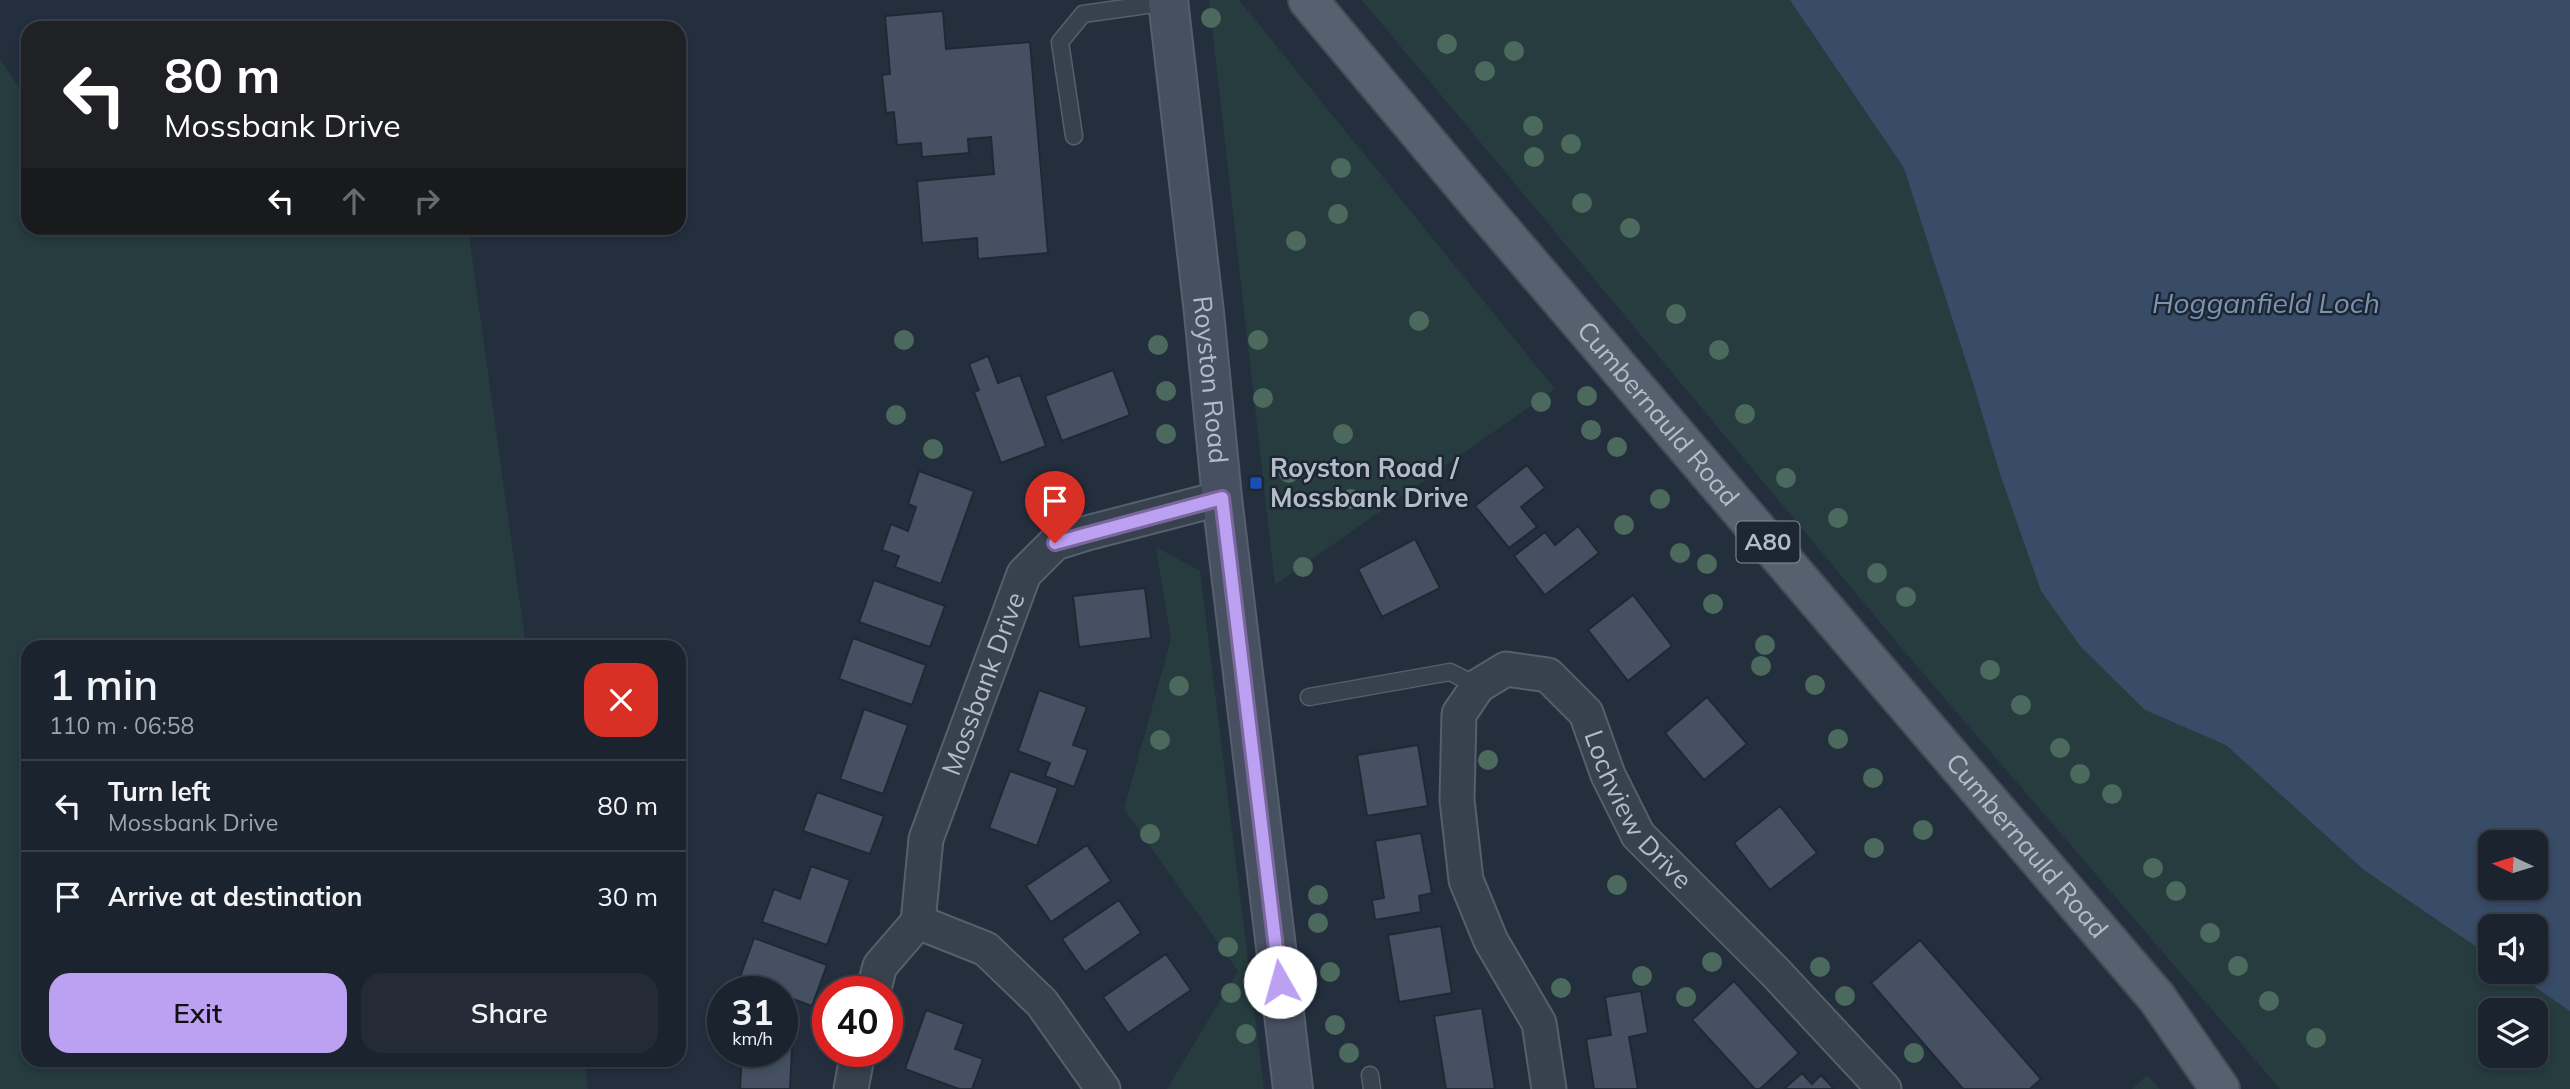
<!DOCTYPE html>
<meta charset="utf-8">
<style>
:root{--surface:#1b232e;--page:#242b36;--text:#f1f3f6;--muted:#a0a4aa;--line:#39404a;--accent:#bca0f2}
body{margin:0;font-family:Mulish,sans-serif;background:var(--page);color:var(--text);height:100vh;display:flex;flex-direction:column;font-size:26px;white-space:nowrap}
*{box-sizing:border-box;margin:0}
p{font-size:23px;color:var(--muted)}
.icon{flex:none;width:38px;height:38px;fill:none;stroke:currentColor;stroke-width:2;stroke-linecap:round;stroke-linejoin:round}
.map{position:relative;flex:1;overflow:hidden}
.side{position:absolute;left:21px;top:640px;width:665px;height:427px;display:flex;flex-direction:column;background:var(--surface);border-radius:21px;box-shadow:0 4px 10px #0003,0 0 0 2px var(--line)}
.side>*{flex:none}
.banner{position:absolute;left:21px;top:21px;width:665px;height:214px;border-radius:21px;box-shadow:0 4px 10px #0003,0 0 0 2px var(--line);background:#202124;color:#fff;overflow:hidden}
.needle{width:46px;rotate:274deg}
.tools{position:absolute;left:2478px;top:830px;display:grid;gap:14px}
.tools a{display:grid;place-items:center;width:70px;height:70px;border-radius:14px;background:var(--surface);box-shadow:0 4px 10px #0003,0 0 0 2px var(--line);font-size:35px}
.speed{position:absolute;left:707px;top:976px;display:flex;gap:14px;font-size:35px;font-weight:700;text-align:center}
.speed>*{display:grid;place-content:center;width:91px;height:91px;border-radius:50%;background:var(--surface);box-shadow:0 4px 10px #0003,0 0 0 2px var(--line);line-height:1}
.speed small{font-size:18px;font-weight:400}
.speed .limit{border:10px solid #d22;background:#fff;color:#111}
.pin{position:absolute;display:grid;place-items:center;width:60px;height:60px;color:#fff;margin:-72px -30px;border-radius:50% 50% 50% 0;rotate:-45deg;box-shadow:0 0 7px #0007}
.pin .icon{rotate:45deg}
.me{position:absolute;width:77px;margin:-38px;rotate:353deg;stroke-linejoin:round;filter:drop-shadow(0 0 5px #0008)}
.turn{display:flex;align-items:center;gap:24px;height:147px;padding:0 28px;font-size:32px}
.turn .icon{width:91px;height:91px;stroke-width:2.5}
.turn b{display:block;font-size:49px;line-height:60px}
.lanes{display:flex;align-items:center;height:66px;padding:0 28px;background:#0003;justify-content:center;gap:35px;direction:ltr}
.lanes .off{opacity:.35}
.round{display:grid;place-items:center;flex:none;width:74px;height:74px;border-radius:21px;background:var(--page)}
.headline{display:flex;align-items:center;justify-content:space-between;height:119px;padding:0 28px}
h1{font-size:42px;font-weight:600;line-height:52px}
.primary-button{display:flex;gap:14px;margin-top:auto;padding:14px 28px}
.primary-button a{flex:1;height:80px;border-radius:21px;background:var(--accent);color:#111;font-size:28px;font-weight:600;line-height:80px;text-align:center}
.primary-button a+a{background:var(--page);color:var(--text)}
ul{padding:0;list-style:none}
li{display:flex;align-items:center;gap:21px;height:91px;padding:0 28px;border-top:2px solid var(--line)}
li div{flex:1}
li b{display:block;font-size:26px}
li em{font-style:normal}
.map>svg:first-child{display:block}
.green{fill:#263c3f;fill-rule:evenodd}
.water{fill:#394c67;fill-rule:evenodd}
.building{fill:#455162;stroke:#1f2835;stroke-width:2}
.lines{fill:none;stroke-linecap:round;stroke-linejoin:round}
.lane-casing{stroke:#565f6c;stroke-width:19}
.street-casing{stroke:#565f6c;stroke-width:37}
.secondary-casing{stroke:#565f6c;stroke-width:42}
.primary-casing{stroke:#414a57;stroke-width:42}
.lane{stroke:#38414e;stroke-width:16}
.street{stroke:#38414e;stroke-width:33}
.secondary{stroke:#465061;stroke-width:38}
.primary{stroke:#56606e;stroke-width:38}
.tree{fill:#4b6a5d}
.route-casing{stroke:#7a689d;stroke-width:18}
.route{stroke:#bca0f2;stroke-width:12}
.transit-dot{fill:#1a4fb4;stroke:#1d2633;stroke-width:2.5}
.labels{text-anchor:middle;stroke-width:5;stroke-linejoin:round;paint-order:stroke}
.shield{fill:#1d2633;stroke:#878f9c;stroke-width:2}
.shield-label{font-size:24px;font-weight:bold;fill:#b4bcc9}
.street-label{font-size:26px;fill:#b4bcc9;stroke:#1d2633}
.poi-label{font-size:26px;font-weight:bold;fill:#b4bcc9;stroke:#1d2633;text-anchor:start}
.water-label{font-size:28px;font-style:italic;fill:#7c92b1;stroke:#1d2633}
</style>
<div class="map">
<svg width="2570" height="1089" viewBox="0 0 2570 1089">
<rect width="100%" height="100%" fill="#242f3e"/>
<path class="green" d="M1209,0H1239L1555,389L1275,585Z
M1362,0H2570V1089H2280L1904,651ZM2490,842H2536V887H2490ZM2490,926H2536V971H2490ZM2490,1010H2536V1055H2490Z
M0,59L28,102V228H468L526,647L28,648V1060L584,1061L588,1089H0Z
M1156,547L1200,571L1264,1089H1167L1238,971L1124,809L1171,639Z
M2147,1075L2160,1089H2132Z"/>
<path class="water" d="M1790,0H2570V1011L2512,971H2536V926H2490V956L2364,870L2226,745L2145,710L2081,647L2041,591L2000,474L1973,383L1904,168ZM2490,842H2536V887H2490Z"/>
<path class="building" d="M943,11L946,49L1030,42L1048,253L978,259L977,238L922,243L917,181L994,174L991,137L968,139L969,153L922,157L921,143L897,145L894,112L886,113L882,75L890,74L885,16Z
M988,356L998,383L1020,375L1046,446L1001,463L974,392L979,390L969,364Z
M1113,370L1130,415L1062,441L1045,396Z
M1527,465L1545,488L1521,507L1537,527L1509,548L1475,506Z
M919,471L974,491L941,584L895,567L899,556L882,550L891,524L908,531L916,507L908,504Z
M1578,526L1599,553L1545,595L1514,556L1545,532L1555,545Z
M1415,539L1440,588L1382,617L1358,569Z
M874,580L945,606L930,647L859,622Z
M1145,588L1151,638L1079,647L1073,596Z
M1633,595L1672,646L1628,681L1588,630Z
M853,638L926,665L912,705L839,679Z
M1039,690L1087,707L1073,745L1088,750L1074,787L1045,776L1050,763L1018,751Z
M1707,697L1747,744L1704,780L1665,733Z
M864,709L908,725L883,794L840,779Z
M1418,745L1428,806L1367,816L1357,755Z
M1010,771L1058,788L1037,846L989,828Z
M817,792L884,816L870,854L803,831Z
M1780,806L1817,853L1770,890L1734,843Z
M1421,833L1432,893L1419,896L1421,912L1375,920L1372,900L1384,898L1375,841Z
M1087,845L1111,881L1051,922L1026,886Z
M811,866L850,880L827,945L762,922L774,889L800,899Z
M1119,900L1141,933L1085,972L1062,939Z
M1441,926L1452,993L1399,1002L1388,935Z
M754,938L827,965L812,1006L782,995V992H773L739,980Z
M1920,940L2041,1079L2030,1089H1963L1871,983Z
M1166,954L1191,990L1128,1033L1103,997Z
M1734,981L1799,1053L1760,1089H1755L1692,1020Z
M1641,991L1648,1033L1629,1037L1638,1089H1594L1586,1039L1611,1035L1605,997Z
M1482,1008L1495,1089H1446L1434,1016Z
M926,1010L964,1024L955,1049L983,1059L972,1089H959L905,1069Z
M782,1027H793L790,1089H740L742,1052H782Z
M1802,1073L1812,1084L1821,1075L1834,1089H1784Z"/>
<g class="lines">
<defs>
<path id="lane" d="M1074,136L1060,42L1083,14L1168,2
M1309,697L1450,672L1478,686
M1370,1075L1372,1089"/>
<g id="street">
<path d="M918,922L986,949L1042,1003L1103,1089"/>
<path id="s1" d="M873,992L880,966L918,922L926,839L1024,574L1055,543L1087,533L1222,498"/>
<path d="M851,1089L858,1052"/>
<path id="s2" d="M1549,1089L1539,1023L1491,941L1466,880L1457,800L1459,714L1478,686L1506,669L1548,675L1586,713L1608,775L1638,835L1776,973L1884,1089"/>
</g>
<g id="secondary">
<path id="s3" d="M1168,0L1204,313L1222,498L1293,1089"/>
</g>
<g id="primary">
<path id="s4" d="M1308,0L1473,197L2157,998L2220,1089"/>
</g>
</defs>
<use href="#lane" class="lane-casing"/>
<use href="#street" class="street-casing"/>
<use href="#secondary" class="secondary-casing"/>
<use href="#primary" class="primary-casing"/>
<use href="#lane" class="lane"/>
<use href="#street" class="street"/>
<use href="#secondary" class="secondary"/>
<use href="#primary" class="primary"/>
</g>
<g class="tree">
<circle cx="1211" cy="18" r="10"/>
<circle cx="1447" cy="44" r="10"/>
<circle cx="1514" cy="51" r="10"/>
<circle cx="1485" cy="71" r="10"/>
<circle cx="1533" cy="126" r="10"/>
<circle cx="1571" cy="144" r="10"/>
<circle cx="1534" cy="157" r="10"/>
<circle cx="1341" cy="168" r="10"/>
<circle cx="1582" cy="203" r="10"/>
<circle cx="1338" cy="214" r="10"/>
<circle cx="1630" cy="228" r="10"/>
<circle cx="1296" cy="241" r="10"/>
<circle cx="1676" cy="314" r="10"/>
<circle cx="1419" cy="321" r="10"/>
<circle cx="904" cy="340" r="10"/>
<circle cx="1258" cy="340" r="10"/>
<circle cx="1158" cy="345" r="10"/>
<circle cx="1719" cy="350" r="10"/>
<circle cx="1166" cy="391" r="10"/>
<circle cx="1587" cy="396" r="10"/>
<circle cx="1263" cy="398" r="10"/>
<circle cx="1541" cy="402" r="10"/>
<circle cx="1745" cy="414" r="10"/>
<circle cx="896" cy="415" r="10"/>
<circle cx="1591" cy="430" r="10"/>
<circle cx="1166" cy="434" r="10"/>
<circle cx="1343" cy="434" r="10"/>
<circle cx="1617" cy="447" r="10"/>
<circle cx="933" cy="449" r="10"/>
<circle cx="1289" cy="473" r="10"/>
<circle cx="1786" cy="478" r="10"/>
<circle cx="1351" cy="499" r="10"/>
<circle cx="1660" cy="499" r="10"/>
<circle cx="1042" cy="502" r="10"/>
<circle cx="1838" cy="518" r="10"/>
<circle cx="1624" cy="525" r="10"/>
<circle cx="1680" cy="553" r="10"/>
<circle cx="1707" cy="564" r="10"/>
<circle cx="1303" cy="567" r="10"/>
<circle cx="1877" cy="573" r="10"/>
<circle cx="1906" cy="597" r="10"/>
<circle cx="1713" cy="604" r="10"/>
<circle cx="1765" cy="645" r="10"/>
<circle cx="1761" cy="666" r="10"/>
<circle cx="1990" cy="670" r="10"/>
<circle cx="1815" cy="685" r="10"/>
<circle cx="1179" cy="686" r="10"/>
<circle cx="2021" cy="705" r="10"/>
<circle cx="1838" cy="739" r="10"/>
<circle cx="1160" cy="740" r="10"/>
<circle cx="2060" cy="748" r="10"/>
<circle cx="1488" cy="760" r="10"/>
<circle cx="2080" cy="774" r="10"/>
<circle cx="1873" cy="778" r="10"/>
<circle cx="2112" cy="794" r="10"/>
<circle cx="1923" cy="830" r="10"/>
<circle cx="1150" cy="834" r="10"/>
<circle cx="1874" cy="848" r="10"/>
<circle cx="2153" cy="868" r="10"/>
<circle cx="1617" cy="885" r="10"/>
<circle cx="2176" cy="891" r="10"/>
<circle cx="1318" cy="895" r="10"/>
<circle cx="1318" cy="923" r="10"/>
<circle cx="2210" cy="933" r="10"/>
<circle cx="1228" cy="947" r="10"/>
<circle cx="1712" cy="962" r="10"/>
<circle cx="2238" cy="966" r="10"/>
<circle cx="1820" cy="967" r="10"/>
<circle cx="1330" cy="972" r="10"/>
<circle cx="1642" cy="976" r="10"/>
<circle cx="1561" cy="988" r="10"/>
<circle cx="1231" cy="993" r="10"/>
<circle cx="1845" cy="996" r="10"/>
<circle cx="1686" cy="997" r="10"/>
<circle cx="2269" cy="1001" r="10"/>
<circle cx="1335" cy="1025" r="10"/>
<circle cx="1246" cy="1034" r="10"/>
<circle cx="2316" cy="1038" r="10"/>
<circle cx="1349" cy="1053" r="10"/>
<circle cx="1914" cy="1053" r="10"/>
</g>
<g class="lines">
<defs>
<path id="route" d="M1055,543L1222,498L1280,982"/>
</defs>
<use href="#route" class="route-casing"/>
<use href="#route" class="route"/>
</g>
<rect class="transit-dot" x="1249" y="476" width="14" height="14" rx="3.5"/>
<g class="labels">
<rect class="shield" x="1736.5" y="521.5" width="63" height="41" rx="5"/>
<g class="shield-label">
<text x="1768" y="550">A80</text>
</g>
<g class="street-label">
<text dy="9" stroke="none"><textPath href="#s3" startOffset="382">Royston Road</textPath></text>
<text dy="9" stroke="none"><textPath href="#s4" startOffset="542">Cumbernauld Road</textPath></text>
<text dy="9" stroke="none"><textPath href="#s1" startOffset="334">Mossbank Drive</textPath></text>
<text dy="9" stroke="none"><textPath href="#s2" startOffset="668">Lochview Drive</textPath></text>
<text dy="9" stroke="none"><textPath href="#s4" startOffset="1110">Cumbernauld Road</textPath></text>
</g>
<g class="poi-label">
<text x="1270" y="477">Royston Road /<tspan x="1270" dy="30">Mossbank Drive</tspan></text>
</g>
<g class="water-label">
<text x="2266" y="313">Hogganfield Loch</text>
</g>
</g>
</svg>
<div class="tools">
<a><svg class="needle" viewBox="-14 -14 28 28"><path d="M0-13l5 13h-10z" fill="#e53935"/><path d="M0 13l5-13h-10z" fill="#a0a4aa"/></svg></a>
<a><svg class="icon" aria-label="sound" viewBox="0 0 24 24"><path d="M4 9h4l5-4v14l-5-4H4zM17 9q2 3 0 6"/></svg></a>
<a><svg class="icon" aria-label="layers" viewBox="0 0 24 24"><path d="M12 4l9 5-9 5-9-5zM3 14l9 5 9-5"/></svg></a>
</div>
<div class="speed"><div>31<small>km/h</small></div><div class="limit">40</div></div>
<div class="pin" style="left:1055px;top:543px;background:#d93025"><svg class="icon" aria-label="arrive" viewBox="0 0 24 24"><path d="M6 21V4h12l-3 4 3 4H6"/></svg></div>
<svg class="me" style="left:1280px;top:982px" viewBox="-20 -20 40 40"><circle r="19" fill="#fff"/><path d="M0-13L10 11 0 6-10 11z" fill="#bca0f2"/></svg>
<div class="banner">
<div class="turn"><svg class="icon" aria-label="left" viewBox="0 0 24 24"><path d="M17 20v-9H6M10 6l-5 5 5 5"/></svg><div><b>80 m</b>Mossbank Drive</div></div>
<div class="lanes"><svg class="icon" aria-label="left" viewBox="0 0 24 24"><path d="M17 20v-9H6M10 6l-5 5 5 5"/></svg><svg class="icon off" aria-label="ahead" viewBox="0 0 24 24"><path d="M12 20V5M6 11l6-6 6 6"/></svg><svg class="icon off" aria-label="right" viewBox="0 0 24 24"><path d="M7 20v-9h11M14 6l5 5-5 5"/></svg></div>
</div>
<section class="side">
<div class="headline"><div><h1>1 min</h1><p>110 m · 06:58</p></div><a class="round" style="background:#d93025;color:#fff"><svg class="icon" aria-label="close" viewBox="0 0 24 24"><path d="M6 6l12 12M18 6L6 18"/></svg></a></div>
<ul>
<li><svg class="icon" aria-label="left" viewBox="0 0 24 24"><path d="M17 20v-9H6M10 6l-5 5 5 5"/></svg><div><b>Turn left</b><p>Mossbank Drive</p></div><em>80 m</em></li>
<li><svg class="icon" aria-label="arrive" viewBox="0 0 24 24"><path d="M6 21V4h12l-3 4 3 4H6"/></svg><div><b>Arrive at destination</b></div><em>30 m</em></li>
</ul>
<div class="primary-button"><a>Exit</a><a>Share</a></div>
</section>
</div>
